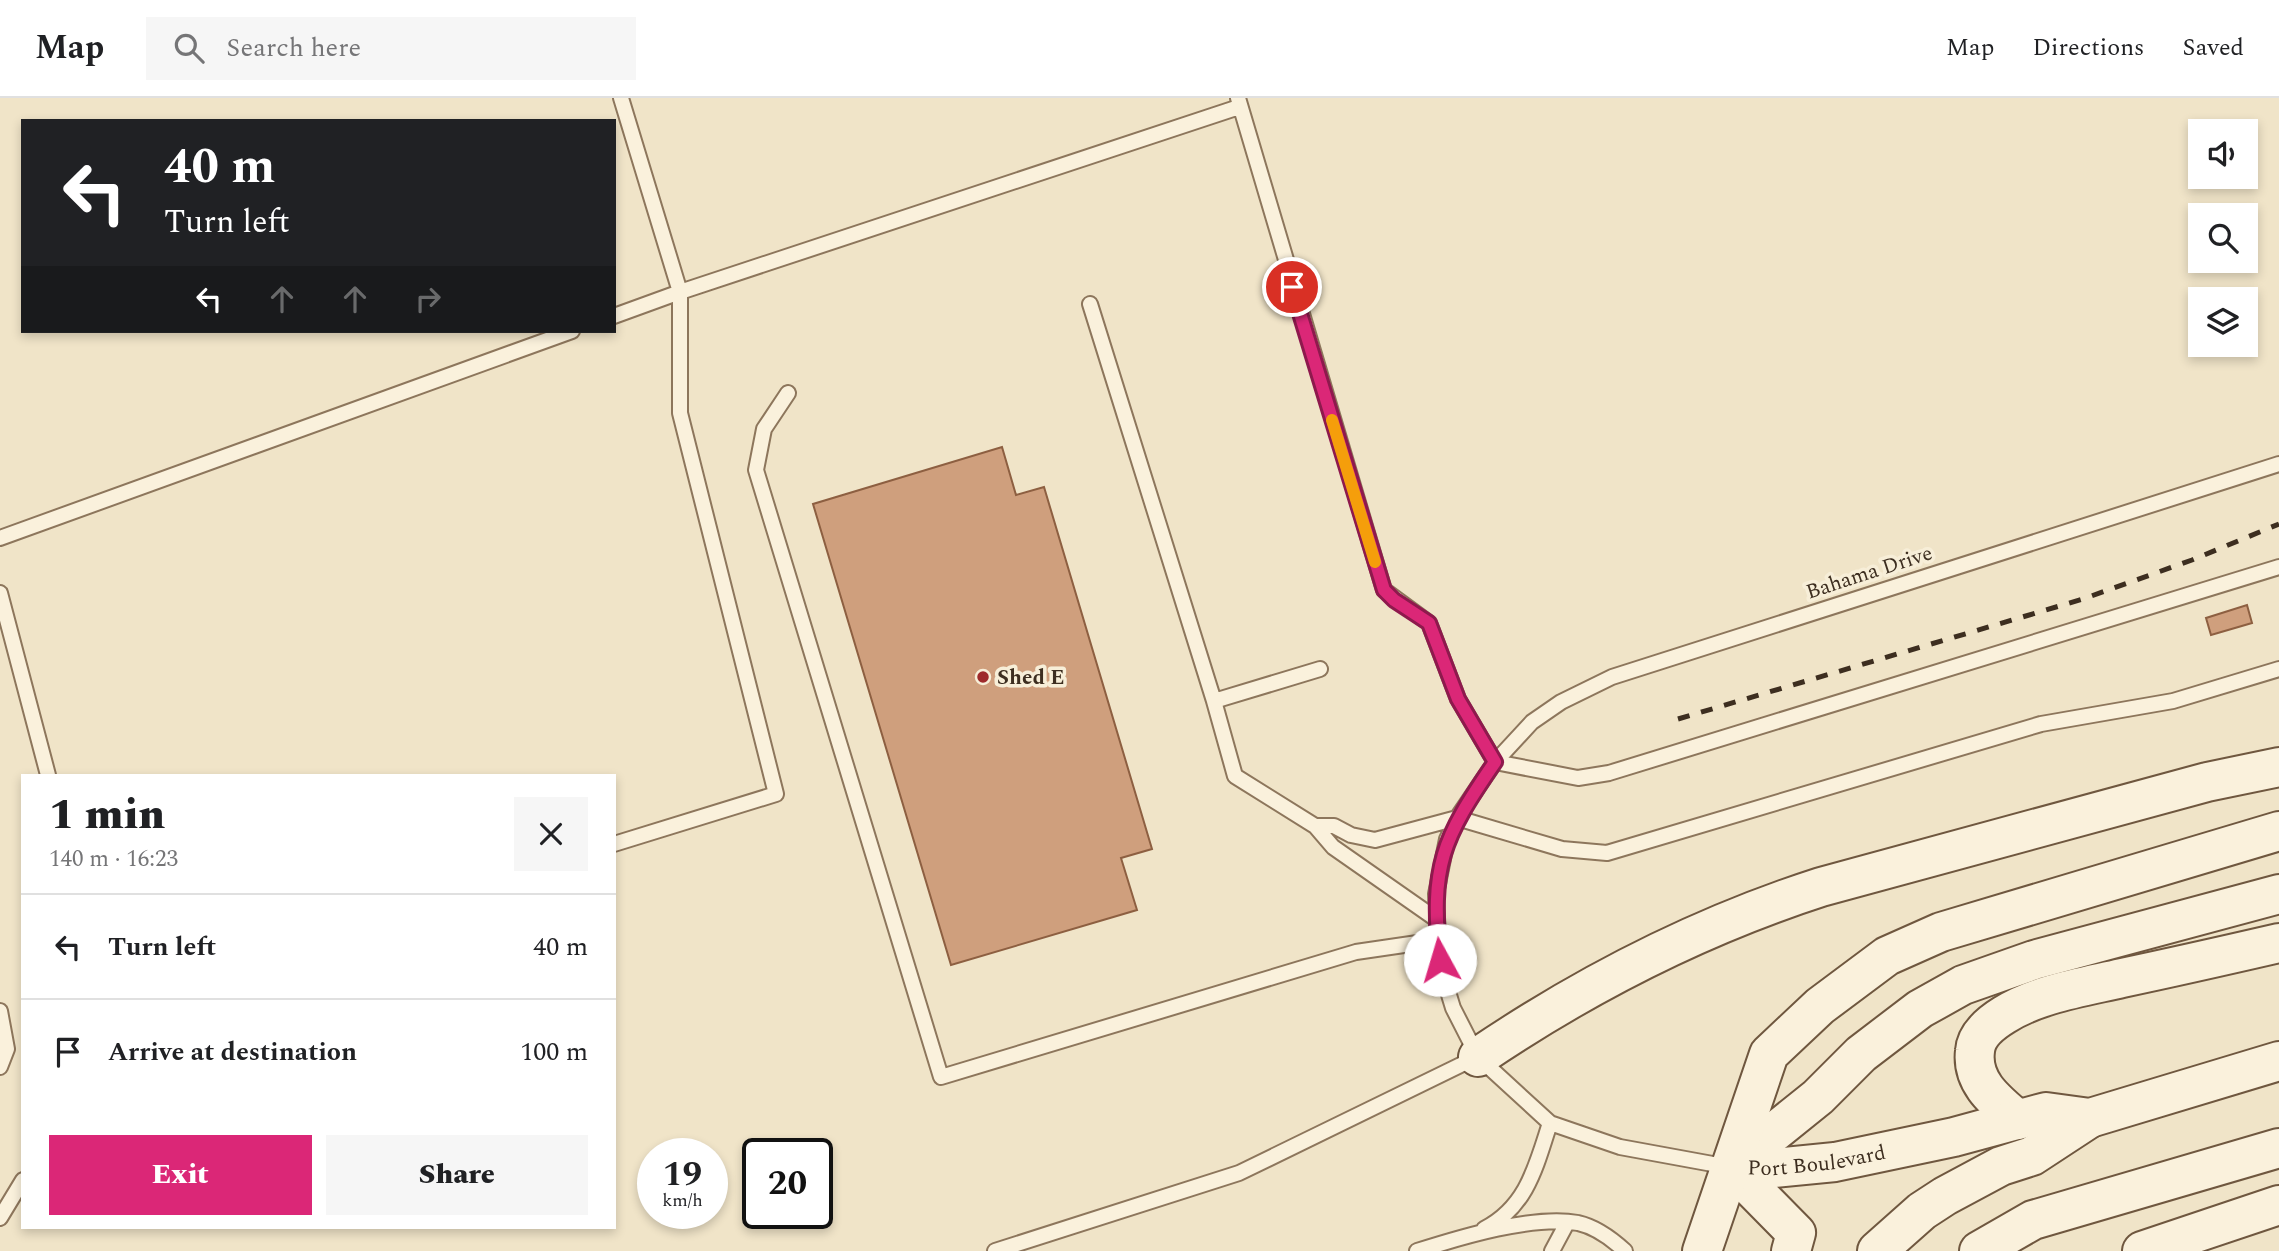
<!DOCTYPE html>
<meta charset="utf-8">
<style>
:root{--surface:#fff;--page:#f6f6f6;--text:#202124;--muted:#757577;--line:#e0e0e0;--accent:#db2777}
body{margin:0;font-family:Spectral,serif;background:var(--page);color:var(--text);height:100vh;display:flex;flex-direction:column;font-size:26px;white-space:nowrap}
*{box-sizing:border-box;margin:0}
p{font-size:23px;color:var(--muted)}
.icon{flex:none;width:38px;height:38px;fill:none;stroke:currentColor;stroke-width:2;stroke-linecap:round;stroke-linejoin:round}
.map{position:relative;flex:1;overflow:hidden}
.side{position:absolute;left:21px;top:676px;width:595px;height:455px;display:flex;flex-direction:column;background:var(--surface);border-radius:0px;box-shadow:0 4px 10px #0003}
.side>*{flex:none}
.banner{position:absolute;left:21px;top:21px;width:595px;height:214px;border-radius:0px;box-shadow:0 4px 10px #0003;background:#202124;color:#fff;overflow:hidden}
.tools{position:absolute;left:2188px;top:21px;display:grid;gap:14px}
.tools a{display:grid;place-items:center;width:70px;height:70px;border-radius:0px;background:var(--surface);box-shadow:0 4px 10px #0003;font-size:35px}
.speed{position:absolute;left:637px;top:1040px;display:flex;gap:14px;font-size:35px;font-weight:700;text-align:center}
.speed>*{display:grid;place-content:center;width:91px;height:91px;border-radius:50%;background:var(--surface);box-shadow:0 4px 10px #0003;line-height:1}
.speed small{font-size:18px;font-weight:400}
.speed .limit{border:4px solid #111;border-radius:10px;background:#fff;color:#111}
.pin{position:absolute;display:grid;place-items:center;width:60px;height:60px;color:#fff;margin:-30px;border:4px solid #fff;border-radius:50%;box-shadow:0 2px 7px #0007}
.me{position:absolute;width:77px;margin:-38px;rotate:354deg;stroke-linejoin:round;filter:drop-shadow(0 0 5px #0008)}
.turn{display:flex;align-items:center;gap:24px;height:147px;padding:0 28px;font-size:32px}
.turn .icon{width:91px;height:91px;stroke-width:2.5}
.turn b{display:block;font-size:49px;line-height:60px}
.lanes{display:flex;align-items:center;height:66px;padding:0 28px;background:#0003;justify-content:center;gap:35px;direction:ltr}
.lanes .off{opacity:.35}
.round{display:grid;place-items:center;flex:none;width:74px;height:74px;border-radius:0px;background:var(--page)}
.headline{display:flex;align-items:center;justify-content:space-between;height:119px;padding:0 28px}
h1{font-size:42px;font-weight:800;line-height:52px}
.cta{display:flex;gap:14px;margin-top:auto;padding:14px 28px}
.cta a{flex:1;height:80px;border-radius:0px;background:var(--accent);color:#fff;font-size:28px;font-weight:800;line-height:80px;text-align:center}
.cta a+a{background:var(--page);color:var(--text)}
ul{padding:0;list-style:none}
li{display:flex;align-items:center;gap:21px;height:105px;padding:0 28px;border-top:2px solid var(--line)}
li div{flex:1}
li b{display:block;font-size:26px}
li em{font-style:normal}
header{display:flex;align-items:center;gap:42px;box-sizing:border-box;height:98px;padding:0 35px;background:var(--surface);border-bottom:2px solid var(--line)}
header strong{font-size:33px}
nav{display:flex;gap:38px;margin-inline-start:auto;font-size:24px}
.search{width:490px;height:63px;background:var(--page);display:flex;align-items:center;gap:18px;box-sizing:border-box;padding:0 24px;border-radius:0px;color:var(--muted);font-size:26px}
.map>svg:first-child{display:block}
.building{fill:#cf9f7d;stroke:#8d5f41;stroke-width:2}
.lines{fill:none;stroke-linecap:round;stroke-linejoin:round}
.lane-casing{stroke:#8d765c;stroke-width:18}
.secondary-casing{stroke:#6f573f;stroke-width:42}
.lane{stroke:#faf1dc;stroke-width:14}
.secondary{stroke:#faf1dc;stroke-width:38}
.rail{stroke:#3d2e20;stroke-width:5;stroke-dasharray:12 12;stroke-linecap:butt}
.route-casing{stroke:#8e194d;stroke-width:18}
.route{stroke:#db2777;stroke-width:12}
.slow{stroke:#f59e0b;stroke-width:12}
.poi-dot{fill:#9e2a2b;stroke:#f7eed8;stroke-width:2.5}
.labels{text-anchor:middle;stroke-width:7;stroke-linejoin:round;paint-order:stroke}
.street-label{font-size:21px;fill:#3d2e20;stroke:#f7eed8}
.poi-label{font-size:21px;font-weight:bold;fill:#3d2e20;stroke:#f7eed8;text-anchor:start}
</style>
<header>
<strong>Map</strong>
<div class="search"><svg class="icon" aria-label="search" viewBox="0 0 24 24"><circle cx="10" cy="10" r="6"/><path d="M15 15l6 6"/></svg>Search here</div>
<nav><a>Map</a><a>Directions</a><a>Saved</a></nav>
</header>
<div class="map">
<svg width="2279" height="1153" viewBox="0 0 2279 1153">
<rect width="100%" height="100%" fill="#f0e4c8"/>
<path class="building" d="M1002,349L1016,397L1044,389L1152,751L1121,760L1137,812L951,867L813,406Z
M2247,507L2252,525L2211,537L2206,520Z"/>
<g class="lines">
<defs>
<path id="lane" d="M1238,0L1384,492L1429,525L1458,601L1495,664L1578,680L1609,675L2279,469
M1090,206L1214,603
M614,218L680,194L621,0
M788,295L764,331L756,372L941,979L1356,854L1438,842
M0,440L572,233
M0,495L48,677
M1320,571L1214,603L1235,678L1315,728L1333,749L1436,821
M1315,728H1334L1351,737L1375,742L1457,720L1562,751L1607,755L2041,626L2173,603L2279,571
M614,746L776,696L680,315V194L1239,9
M0,913L7,951L0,969
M1729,1069L1620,1049L1550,1025L1478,959L1453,910L1446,887L1438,842L1436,796L1447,741L1457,720L1495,664L1532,624L1561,604L1612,579L2279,366
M0,1120L23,1082
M1484,1131C1527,1109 1536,1068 1550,1025
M995,1153L1239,1075L1477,959
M1417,1153C1461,1139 1533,1117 1578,1125C1596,1129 1612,1141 1625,1153
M1552,1153L1567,1125"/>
<g id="secondary">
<path d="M1478,959C1586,886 1697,829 1821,789L2207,684L2279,669"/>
<path d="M2018,1022C1997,1004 1971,985 1975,953C1976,937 1991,925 2004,917C2037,896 2083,889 2122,880C2174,869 2227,857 2279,845"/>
<path d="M1731,1069L1818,999L1861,956L1920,911L1963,887L2034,862L2279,796"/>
<path id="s1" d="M1731,1069L1774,1070L1835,1064L1954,1039L2046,1014L2090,1020L2279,963"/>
<path d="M1731,1069L1796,1135L1791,1153"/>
<path d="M1702,1153L1769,956L1820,908L1887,858L1941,834L2279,733"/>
<path d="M1877,1153L1922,1113L1945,1098L2001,1068L2032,1058L2090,1020"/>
<path d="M1979,1153L2033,1122L2279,1050"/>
<path d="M2142,1153L2279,1107"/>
</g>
</defs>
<use href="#lane" class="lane-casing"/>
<use href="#secondary" class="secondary-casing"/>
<use href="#lane" class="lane"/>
<use href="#secondary" class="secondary"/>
<path class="rail" d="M1678,621L2083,501L2192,462L2279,426"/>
</g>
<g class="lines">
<defs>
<path id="route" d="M1292,189L1384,492L1394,502L1429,525L1458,601L1495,664C1442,741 1430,768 1440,862"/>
</defs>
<use href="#route" class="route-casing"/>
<use href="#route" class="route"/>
<path class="slow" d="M1332,322L1375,464"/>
</g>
<circle class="poi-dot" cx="983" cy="579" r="7"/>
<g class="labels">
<g class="street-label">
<text transform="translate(1869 474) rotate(-18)" y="7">Bahama Drive</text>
<text dy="7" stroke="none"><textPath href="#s1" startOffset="86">Port Boulevard</textPath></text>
</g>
<g class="poi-label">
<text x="997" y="586">Shed E</text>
</g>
</g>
</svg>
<div class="tools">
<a><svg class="icon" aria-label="sound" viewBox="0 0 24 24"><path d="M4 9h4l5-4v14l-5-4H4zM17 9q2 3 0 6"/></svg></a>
<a><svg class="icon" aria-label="search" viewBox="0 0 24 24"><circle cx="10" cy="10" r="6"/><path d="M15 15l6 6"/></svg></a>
<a><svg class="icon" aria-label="layers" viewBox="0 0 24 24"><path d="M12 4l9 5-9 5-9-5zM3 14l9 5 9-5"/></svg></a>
</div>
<div class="speed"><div>19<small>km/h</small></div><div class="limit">20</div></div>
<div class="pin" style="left:1292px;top:189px;background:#d93025"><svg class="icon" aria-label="arrive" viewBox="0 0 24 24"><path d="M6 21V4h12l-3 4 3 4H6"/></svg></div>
<svg class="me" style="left:1440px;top:862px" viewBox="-20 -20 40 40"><circle r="19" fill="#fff"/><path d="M0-13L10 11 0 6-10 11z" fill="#db2777"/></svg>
<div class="banner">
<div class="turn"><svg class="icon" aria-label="left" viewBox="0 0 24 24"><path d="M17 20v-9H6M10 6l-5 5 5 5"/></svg><div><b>40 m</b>Turn left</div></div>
<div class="lanes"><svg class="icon" aria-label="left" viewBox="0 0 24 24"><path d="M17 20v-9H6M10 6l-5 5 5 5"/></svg><svg class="icon off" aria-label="ahead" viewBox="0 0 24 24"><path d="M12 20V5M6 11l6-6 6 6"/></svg><svg class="icon off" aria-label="ahead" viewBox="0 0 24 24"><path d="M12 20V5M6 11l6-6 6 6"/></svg><svg class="icon off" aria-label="right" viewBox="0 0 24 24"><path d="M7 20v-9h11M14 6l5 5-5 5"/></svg></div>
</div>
<section class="side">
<div class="headline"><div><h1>1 min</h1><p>140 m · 16:23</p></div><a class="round"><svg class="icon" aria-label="close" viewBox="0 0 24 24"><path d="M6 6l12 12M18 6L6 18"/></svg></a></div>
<ul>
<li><svg class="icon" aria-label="left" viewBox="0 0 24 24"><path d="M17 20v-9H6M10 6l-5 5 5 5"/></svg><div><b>Turn left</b></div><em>40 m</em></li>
<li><svg class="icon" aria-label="arrive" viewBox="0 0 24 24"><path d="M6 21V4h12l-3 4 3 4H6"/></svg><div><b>Arrive at destination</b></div><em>100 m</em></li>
</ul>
<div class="cta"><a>Exit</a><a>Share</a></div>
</section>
</div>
